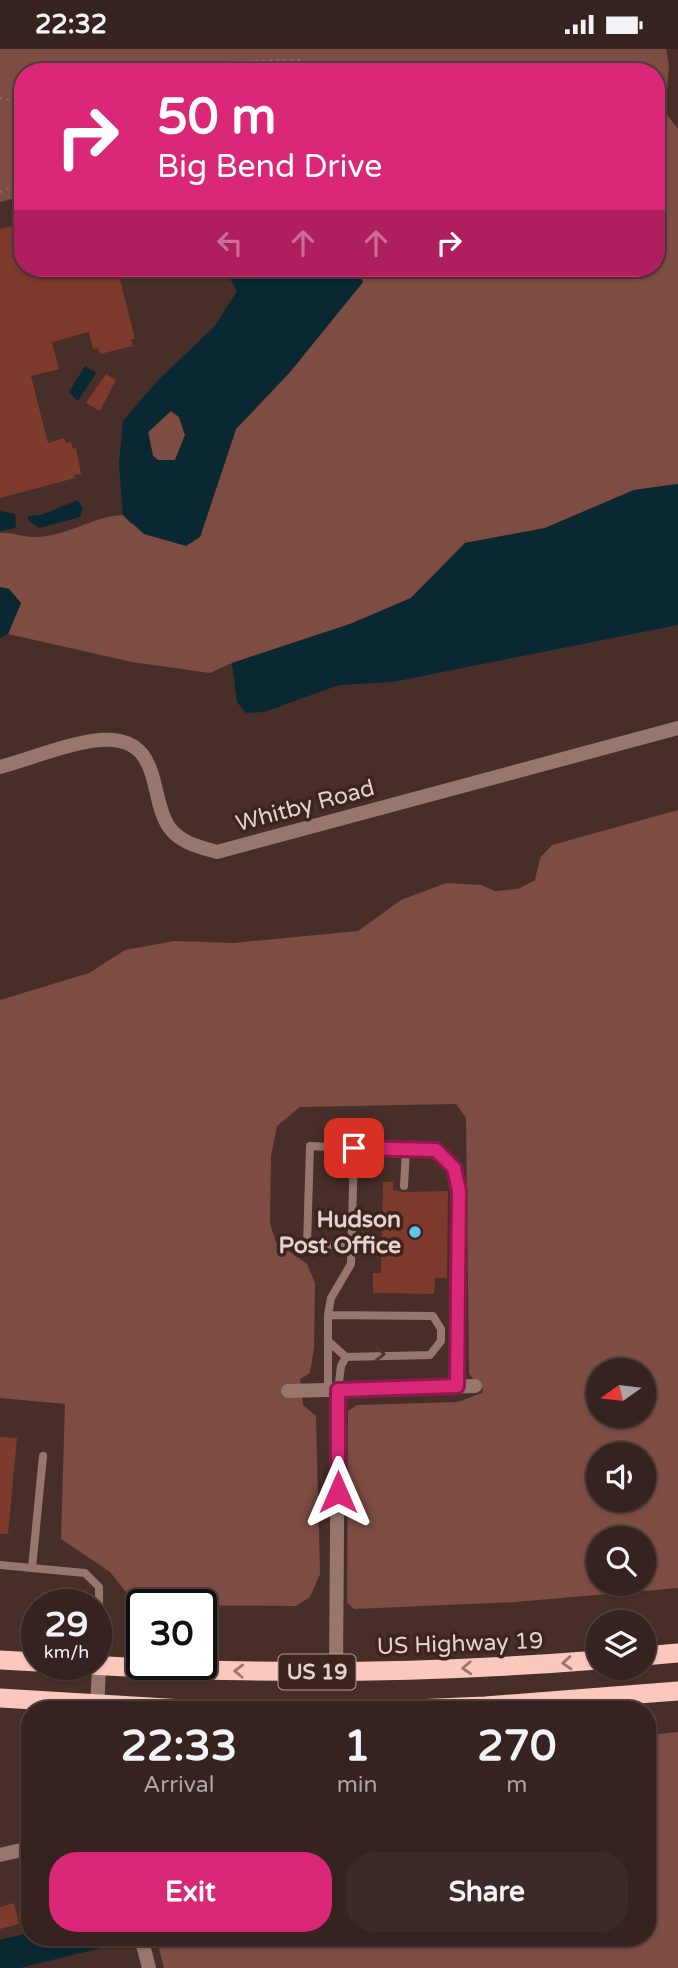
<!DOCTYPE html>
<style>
:root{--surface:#36221f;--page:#3d2a28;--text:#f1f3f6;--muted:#aaa4a4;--line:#503f3d;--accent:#db2777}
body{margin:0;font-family:"Varela Round",sans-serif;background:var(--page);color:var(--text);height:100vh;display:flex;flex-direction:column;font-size:26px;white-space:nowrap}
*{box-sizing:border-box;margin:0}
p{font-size:23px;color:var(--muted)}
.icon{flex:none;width:38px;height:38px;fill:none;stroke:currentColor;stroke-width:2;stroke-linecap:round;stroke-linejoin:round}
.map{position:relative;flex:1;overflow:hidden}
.panel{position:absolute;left:21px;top:1652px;width:635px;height:245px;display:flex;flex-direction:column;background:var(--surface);border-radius:28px;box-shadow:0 2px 5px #0004,0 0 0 2px var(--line)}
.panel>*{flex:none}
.hud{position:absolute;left:14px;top:14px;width:651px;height:214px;border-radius:28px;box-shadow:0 2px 5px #0004,0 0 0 2px var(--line);background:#db2777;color:#fff;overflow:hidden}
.needle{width:46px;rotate:256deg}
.fabs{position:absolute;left:586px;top:1309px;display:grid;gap:14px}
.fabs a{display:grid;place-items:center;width:70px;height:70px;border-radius:50%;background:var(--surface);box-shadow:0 2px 5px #0004,0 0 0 2px var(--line);font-size:35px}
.speed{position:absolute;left:21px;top:1540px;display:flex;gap:14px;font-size:35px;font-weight:700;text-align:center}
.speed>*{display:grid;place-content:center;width:91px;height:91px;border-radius:50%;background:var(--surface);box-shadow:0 2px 5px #0004,0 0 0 2px var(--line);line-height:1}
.speed small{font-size:18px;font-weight:400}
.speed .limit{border:4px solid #111;border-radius:10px;background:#fff;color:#111}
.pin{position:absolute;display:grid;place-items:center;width:60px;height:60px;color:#fff;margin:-30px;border-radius:14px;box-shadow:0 4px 10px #0006}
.me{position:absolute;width:77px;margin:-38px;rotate:0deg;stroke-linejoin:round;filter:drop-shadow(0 0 5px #0008)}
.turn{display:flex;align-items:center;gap:24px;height:147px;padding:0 28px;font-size:32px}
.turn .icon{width:91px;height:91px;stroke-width:2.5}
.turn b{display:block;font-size:49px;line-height:60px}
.lanes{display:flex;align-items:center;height:66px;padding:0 28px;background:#0003;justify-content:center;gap:35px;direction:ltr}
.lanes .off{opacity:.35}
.eta{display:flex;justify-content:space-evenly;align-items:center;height:119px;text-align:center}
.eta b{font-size:42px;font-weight:700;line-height:49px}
.button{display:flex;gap:14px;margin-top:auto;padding:14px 28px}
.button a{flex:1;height:80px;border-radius:28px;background:var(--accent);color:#fff;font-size:28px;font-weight:700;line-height:80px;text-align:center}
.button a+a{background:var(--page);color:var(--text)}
.status{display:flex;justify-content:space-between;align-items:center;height:49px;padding:0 35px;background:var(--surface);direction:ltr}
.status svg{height:19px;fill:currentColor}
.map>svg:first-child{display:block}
.green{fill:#7d4c42;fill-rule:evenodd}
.water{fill:#0a2831;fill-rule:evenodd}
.building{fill:#7d3a2d}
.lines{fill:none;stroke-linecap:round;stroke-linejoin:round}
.path{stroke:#836d68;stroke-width:2.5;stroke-dasharray:2 5;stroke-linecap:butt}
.service{stroke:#97766e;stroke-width:8}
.minor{stroke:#97766e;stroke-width:14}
.tertiary{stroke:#97766e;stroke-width:14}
.trunk{stroke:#fac8bd;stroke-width:19}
.oneway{stroke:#4f342f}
.oneway2{stroke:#9c766e}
.route-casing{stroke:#8e194d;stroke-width:18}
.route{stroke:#db2777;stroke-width:12}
.poi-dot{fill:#5dc7e8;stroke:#3d241f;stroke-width:2.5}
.labels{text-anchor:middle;stroke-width:7;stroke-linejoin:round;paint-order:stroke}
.shield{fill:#3d241f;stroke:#b19e9a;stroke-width:2}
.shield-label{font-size:21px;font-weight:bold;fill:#e3d2ce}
.street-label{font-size:23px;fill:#e3d2ce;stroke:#3d241f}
.poi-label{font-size:23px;font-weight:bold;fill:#e3d2ce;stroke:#3d241f;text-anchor:end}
</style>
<div class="status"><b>22:32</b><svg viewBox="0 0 49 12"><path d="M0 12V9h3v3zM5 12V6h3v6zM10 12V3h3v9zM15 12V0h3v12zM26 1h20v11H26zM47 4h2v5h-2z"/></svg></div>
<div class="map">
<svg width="678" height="1919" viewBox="0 0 678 1919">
<rect width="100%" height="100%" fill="#482e29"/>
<path class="green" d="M0,0H666L669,17L665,63L678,80V435L634,441L545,479L465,494L411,549L350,575L232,614L210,624L132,613L8,585L21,554L9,540L0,538V484C12,483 21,488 33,488C65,489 92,467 123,466L130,474L200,488L236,380L290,323L363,233L354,219H656V23H23V147L0,153Z
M171,362L179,368L185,386L175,411H158L153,407L148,383Z
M678,761V1539L515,1553L354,1560L347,1553L348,1362L357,1356L458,1353L482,1344L483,1340L469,1325L466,1069L456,1055L300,1058L277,1077L271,1107L270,1175L276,1193L307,1215L315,1234L314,1299L310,1324L300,1330L303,1356L316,1367L320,1525L310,1548L296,1557L151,1556L126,1543L110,1523L61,1490L65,1355L0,1349V951L89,924L125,901L174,892L234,894L358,882L401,851L446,834L481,836L495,842L518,840L535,831L540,809L552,796ZM598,1321H644V1367H598ZM598,1405H644V1451H598ZM598,1489H644V1535H598Z
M678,1683V1919H164L156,1888H648V1686Z"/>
<path class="water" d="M224,219H354L363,233L290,323L236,380L200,488L186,497L144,485L123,466L119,415L123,372L159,330L214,278L237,242ZM171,362L179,368L185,386L175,411H158L153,407L148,383Z
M85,317L96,324L78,352L69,343Z
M678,435V576L393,633L339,636L264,663L246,664L237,653L232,614L350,575L411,549L465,494L545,479L634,441Z
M78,451L83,459L80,468L39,479L28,471V467L41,466Z
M0,462L15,465L16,479L0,482Z
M0,538L9,540L21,554L8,585L0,589Z
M30,1877V1888H110L111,1892L101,1899L20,1919H0V1891L24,1885V1879Z"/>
<path class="building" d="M23,175V219H117L135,290H131L133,297L100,305L98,299L93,300L89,283L52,293L59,320L31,327L48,394L64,389L66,394L71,393L73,400L76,399L81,425L74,426L75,429L0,449V180Z
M106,325L116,331L100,362L86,354Z
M383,1133H393V1141L403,1143L448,1142L447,1229H435L434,1245L373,1244V1224H381Z
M0,1388L17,1389L8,1485H0Z
M14,1854L19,1875L0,1880V1858Z"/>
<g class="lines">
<path class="path" d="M203,23L216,13L299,11L311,23
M0,49L23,53
M0,143L23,133"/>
<path class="service" d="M404,1137L406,1100
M351,1197L307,1195L310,1097L354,1099
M328,1266L433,1267L441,1280V1292L430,1306L346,1308L341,1317L338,1341
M328,1292L346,1308
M328,1341V1266L331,1249L351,1215L354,1099L436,1101L454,1119L459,1141L457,1337
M0,1516L85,1524L99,1538V1617
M32,1519L43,1407
M30,1766L26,1767L30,1783"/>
<path class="minor" d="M0,718C29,710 72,693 100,691C164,686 148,748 169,778C180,794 200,798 217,803L678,679
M288,1342L475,1337
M336,1623L338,1341"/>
<path class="tertiary" d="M97,1661L99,1617
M0,1806L30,1799
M141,1888L149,1919"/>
<path class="trunk" d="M644,1607L678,1604
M0,1611L37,1613
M72,1615C248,1626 423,1625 598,1611
M0,1649L200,1661
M390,1661L485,1657L678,1642"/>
</g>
<defs><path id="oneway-chevron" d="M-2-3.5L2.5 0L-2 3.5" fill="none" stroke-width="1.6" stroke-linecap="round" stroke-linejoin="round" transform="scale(1.75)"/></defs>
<use class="oneway" href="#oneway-chevron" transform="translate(380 1305) rotate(1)"/>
<g class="oneway2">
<use href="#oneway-chevron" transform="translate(567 1614) rotate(175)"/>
<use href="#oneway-chevron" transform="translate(467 1619) rotate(177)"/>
<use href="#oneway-chevron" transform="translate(239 1622) rotate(-178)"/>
</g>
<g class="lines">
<defs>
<path id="route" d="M338,1443V1341L457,1337L459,1142L454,1119L436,1101L354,1099"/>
</defs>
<use href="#route" class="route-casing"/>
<use href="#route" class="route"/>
</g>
<circle class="poi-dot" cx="415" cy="1183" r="7"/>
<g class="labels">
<rect class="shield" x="278.5" y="1605.5" width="77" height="35" rx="5"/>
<g class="shield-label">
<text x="317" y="1630">US 19</text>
</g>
<g class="street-label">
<text transform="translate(305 756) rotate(-15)" y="8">Whitby Road</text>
<text transform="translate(460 1594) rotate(-2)" y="8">US Highway 19</text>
</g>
<g class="poi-label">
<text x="401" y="1178">Hudson<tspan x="401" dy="26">Post Office</tspan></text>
</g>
</g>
</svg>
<div class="fabs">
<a><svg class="needle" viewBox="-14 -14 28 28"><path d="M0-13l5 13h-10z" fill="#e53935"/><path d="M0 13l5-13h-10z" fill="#aaa4a4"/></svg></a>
<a><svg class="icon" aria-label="sound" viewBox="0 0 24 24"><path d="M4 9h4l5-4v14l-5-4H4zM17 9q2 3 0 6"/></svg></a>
<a><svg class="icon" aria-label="search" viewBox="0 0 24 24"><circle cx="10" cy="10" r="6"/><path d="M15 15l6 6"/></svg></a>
<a><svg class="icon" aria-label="layers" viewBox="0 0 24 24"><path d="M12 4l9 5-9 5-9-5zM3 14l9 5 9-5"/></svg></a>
</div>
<div class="speed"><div>29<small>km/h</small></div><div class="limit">30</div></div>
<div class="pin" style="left:354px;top:1099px;background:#d93025"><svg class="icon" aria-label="arrive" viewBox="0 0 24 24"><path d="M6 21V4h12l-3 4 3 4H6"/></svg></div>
<svg class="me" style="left:338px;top:1443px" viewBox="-20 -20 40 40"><path d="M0-17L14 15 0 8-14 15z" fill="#db2777" stroke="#fff" stroke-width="4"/></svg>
<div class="hud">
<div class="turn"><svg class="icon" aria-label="right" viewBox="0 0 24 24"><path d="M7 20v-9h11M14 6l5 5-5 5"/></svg><div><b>50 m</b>Big Bend Drive</div></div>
<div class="lanes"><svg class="icon off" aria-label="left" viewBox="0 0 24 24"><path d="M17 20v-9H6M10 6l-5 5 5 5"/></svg><svg class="icon off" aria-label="ahead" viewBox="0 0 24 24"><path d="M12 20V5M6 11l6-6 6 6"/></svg><svg class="icon off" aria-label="ahead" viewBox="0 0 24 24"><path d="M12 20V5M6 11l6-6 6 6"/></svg><svg class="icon" aria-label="right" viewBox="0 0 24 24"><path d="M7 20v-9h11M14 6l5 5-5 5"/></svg></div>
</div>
<section class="panel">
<div class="eta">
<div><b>22:33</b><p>Arrival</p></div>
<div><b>1</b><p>min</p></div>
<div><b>270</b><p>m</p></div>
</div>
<div class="button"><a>Exit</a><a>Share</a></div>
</section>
</div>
